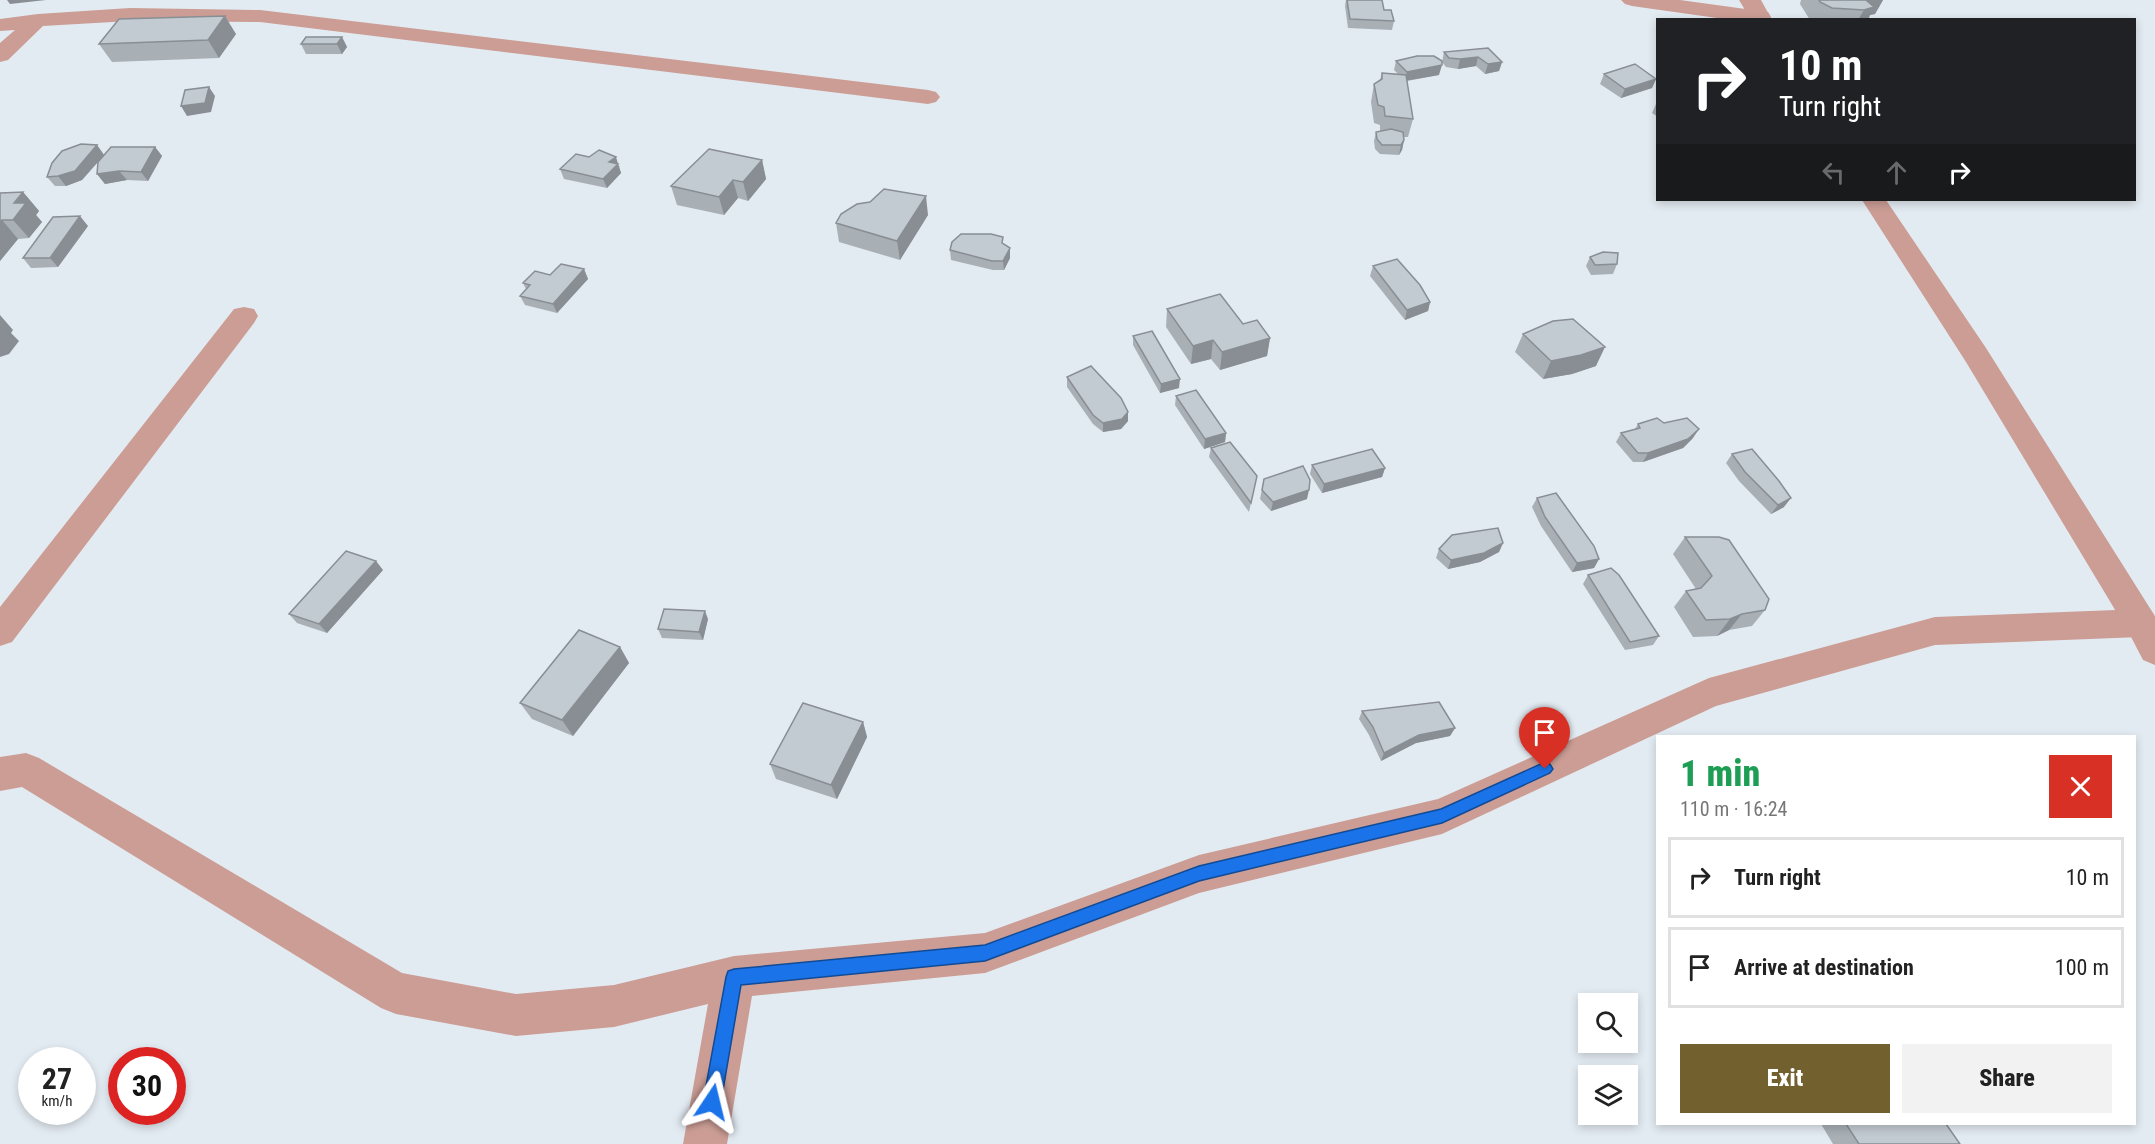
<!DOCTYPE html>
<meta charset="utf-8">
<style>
:root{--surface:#fff;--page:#f2f2f2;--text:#222;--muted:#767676;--line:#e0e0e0;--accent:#73602f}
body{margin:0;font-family:"Roboto Condensed",sans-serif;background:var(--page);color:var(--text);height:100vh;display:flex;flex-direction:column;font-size:22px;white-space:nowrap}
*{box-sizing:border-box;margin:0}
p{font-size:20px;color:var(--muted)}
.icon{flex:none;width:33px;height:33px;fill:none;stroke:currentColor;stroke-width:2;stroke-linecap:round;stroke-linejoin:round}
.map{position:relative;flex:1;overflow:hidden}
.drawer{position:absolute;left:1656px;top:735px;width:480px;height:390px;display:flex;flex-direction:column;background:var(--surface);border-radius:0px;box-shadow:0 3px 9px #0003}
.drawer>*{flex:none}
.banner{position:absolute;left:1656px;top:18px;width:480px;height:183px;border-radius:0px;box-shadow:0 3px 9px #0003;background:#202124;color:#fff;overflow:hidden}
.fabs{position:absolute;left:1578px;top:993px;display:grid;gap:12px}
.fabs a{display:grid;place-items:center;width:60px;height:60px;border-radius:0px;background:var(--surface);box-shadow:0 3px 9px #0003;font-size:30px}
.speed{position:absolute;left:18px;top:1047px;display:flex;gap:12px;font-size:30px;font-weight:700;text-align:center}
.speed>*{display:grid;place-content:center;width:78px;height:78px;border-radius:50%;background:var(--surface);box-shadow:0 3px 9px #0003;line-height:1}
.speed small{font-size:15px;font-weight:400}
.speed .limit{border:9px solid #d22;background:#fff;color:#111}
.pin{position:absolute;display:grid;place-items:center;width:51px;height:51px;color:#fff;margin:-62px -26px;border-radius:50% 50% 50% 0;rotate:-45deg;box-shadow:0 0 6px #0007}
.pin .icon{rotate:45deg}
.me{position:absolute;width:66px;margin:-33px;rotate:10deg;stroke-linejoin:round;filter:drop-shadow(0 0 4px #0008)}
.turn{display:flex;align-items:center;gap:21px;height:126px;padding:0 24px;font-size:27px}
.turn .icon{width:78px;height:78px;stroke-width:2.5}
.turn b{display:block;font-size:42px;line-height:51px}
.lanes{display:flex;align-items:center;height:57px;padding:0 24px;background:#0003;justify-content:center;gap:30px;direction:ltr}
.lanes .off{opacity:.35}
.round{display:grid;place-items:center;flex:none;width:63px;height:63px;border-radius:0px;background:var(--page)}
.summary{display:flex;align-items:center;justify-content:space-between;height:102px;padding:0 24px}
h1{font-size:36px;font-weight:800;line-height:45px;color:#1e9e55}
.cta{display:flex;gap:12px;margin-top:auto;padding:12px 24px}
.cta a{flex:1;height:69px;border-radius:0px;background:var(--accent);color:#fff;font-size:24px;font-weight:800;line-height:69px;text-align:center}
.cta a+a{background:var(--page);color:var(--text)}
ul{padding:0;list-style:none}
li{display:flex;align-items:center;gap:18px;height:81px;margin:0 12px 9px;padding:0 12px;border:3px solid var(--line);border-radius:0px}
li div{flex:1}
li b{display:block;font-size:22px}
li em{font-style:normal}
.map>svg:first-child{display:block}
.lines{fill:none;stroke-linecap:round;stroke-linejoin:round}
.minor{fill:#cb9d95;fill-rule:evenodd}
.tertiary{fill:#cb9d95;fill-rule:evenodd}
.wall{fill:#a8afb5}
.shaded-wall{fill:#888e93}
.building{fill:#c3cbd2;stroke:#888e93;stroke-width:1.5}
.route{fill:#1a73e8;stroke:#114b97;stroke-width:1.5}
</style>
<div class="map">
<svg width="2155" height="1144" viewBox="0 0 2155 1144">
<rect width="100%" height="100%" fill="#e3ebf2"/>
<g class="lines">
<path class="minor" d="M1621,0H1680L1760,11L1768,12L1771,17L1769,20H1731L1632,6L1625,4Z
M130,8L260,10L928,90L936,92L940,97L936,102L928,104L260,22L130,21L43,26L8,60L0,62V43L15,30L0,31V19L38,14Z
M244,307L254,309L258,316L254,323L12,642L0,646V607L234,309Z
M2141,609L2153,613L2155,617L2153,633L2141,637L1935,645L1716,706L1442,834L1199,893L985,973L752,996L727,1144H683L708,1004L614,1027L516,1036L396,1014L381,1008L22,787L0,791V757L26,753L39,758L402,973L516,994L614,985L734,956L985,933L1199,855L1438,799L1709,678L1935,617Z"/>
<path class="tertiary" d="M1739,0H1761L1772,20H1751Z
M1862,200H1886L1986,348L2153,613L2155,617V665L2143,660L2129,633L1966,362Z"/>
</g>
<path class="wall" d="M1346,0L1384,10L1394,21L1392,30L1348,28L1345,6Z
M1801,0H1883L1875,14L1870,15L1868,20H1810L1800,4Z
M236,34L219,58L112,62L99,44Z
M342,37L347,47L342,54H306L301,44Z
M1488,48L1502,62L1499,71L1485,74L1476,66L1458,69L1446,67L1442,62L1444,52Z
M1396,61L1439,75L1407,81L1413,119L1408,137H1404V140L1402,150L1399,155L1380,154L1375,149L1374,141L1376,132L1380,131V125L1374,123L1371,102L1374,84L1380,80L1382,73L1398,74L1394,70Z
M1604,74L1656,79L1652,88L1621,98L1600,84Z
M1658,103V117L1652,113L1656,104Z
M97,145L104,155L155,147L162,156L148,181L127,180L105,184L97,174L98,162L82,180L66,186H55L47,177Z
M762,160L766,179L748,201L738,198L724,215L677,205L671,186Z
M620,166L619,167L621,173L607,188L564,179L560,169Z
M23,192L39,211L36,215L42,222L29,238L18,239L0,261V193Z
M870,202L928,215L900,260L839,242L836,223Z
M88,226L58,267L31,268L23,258Z
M1004,244L1010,258L1004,270H993L951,260L950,250Z
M1590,257L1617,264L1613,274L1591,275L1586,266Z
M1373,266L1430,302L1428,311L1405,320L1370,276Z
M584,269L588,279L557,313L525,305L520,296L526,289L523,283Z
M1167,309L1243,324L1270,338L1267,356L1220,370L1211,359L1191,364L1166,327Z
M1523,334L1596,366L1572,374L1543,379L1515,352Z
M1133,336L1179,388L1160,393L1133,345Z
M1067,377L1128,412V421L1121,429L1103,432L1093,424L1067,387Z
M1176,396L1226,433L1225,442L1204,449L1175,405Z
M1664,423L1693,438L1683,448L1643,462H1633L1616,442L1621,433L1635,429L1638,424Z
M1211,448L1257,476L1249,512L1209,457Z
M1732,454L1784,507L1771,514L1739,481L1726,463Z
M1312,465L1385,468L1382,477L1322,493L1310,474Z
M1264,479L1307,499L1271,511L1260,499Z
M1537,498L1599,559L1594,568L1572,572L1541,526L1532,507Z
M1685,537L1765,610L1752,626L1729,630L1717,636L1693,637L1674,607L1686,591L1696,589L1673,554Z
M1503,543L1499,552L1480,562L1448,569L1436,558L1439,549Z
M383,570L327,633L297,623L289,614Z
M1588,575L1659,636L1653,645L1625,650L1583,584Z
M708,619L703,640L662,638L658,629Z
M620,647L629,663L573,736L532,719L520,703Z
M1362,711L1455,728L1450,736L1416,743L1381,761L1369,735L1359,719Z
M863,722L867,737L837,799L776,779L770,764Z
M1821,1124H1946L1960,1144H1833Z"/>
<path class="shaded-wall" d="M7,0H46L10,4Z
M1866,0H1883L1875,14L1870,15L1868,20H1858L1864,10Z
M225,16L236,34L219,58L208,40Z
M342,37L347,47L342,54L337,44Z
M1478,57L1476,66L1458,69L1460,59Z
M1502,62L1499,71L1485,74L1488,64Z
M1442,65L1439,75L1404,81L1407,72Z
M1656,79L1652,88L1621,98L1625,89Z
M209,87L215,96L211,112L187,116L181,106Z
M1404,140L1402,150L1399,155L1401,145Z
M97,145L104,155L82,180L66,186L58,176Z
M155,147L162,156L148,181L141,172Z
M616,157L621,173L607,188L603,179L609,162Z
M762,160L766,179L748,201L743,182Z
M119,171L127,180L105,184L97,174Z
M733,180L738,198L724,215L719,197Z
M23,192L39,211L36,215L42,222L29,238L13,220L14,203Z
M926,196L928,215L900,260L897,241Z
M80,216L88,226L58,267L50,258Z
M2,220L18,239L0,261V222Z
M1010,248V258L1004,270L1003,261Z
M584,269L588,279L557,313L553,304Z
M1430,302L1428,311L1405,320L1407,310Z
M0,315L13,330L11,333L19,341L9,354L0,357Z
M1270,338L1267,356L1220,370L1222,352Z
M1213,340L1211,359L1191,364L1193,346Z
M1605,347L1596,366L1572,374L1543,379L1551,361Z
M1180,379L1179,388L1160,393L1161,384Z
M1128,412V421L1121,429L1103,432V423Z
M1699,429L1693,438L1683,448L1643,462L1648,453Z
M1226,433L1225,442L1204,449L1205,439Z
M1385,468L1382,477L1322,493L1324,484Z
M1309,490L1307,499L1271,511L1273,502Z
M1791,498L1784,507L1771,514L1778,505Z
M1503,543L1499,552L1480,562L1448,569L1451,560Z
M1599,559L1594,568L1572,572L1577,563Z
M376,561L383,570L327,633L319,624Z
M705,611L708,619L703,640L699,632Z
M1742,614L1729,630L1717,636L1730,619Z
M620,647L629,663L573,736L562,720Z
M863,722L867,737L837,799L831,785Z
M1455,728L1450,736L1416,743L1381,761L1384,753L1419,735Z"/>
<path class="building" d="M1347,0H1382L1384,10H1391L1394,21L1350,19Z
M1819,0H1867H1866L1874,7L1864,10L1832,8L1820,2Z
M225,16L208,40L99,44L119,19Z
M306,37H342L337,44H301Z
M1488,48L1502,62L1488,64L1478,57L1460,59L1449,58L1444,52Z
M1417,56H1434L1442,61V65L1407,72L1396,61Z
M1635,64L1656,79L1625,89L1604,74Z
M1382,73L1406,75L1413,119L1385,116L1384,107L1378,105L1374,84L1382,79Z
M209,87L205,103L181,106L185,90Z
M1391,129L1403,132L1404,140L1401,145H1382L1377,139L1376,132Z
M81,144L97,145L75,171L58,176L47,177L52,163L62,151Z
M111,147H155L141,172L119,171L97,174L98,162Z
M709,149L762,160L743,182L733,180L719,197L671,186Z
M599,150L616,157L609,162L618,164L603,179L560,169L576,154L589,157Z
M884,189L926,196L897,241L836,223L841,214L857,204L870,202Z
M23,192L14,203H26L13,220H2L0,222V193Z
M80,216L50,258H23L53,217Z
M961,234H991L1003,237L1002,243L1010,248L1003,261H992L950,250L952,242Z
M1603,252L1618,253L1617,264L1595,265L1590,257Z
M1397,259L1420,285L1430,302L1407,310L1373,266Z
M561,264L584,269L553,304L520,296L530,285L523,283L535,271L550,275Z
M1220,294L1243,324L1257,320L1270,338L1222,352L1213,340L1193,346L1167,309Z
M1573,319L1605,347L1581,355L1551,361L1523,334L1553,321Z
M1152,331L1180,379L1161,384L1133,336Z
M1091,366L1121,398L1128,412L1122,419L1103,423L1093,415L1067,377Z
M1196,390L1226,433L1205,439L1176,396Z
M1657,418L1664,423L1687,418L1699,429L1688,439L1648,453H1638L1621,433L1640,428L1638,424Z
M1230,442L1257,476L1251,503L1211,448Z
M1372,449L1385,468L1324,484L1312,465Z
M1752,449L1779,481L1791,498L1778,505L1745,472L1732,454Z
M1303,466L1310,480L1309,490L1273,502L1262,490L1264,479Z
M1556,493L1594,546L1599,559L1577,563L1545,517L1537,498Z
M1498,528L1503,543L1484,553L1451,560L1439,549L1452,535Z
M1685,537H1719L1729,540L1769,599L1765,610L1742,614L1730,619L1706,620L1686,591L1701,588L1712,576Z
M346,551L376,561L319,624L289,614Z
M1611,568L1619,575L1659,636L1630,642L1588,575Z
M664,609L705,611L699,632L658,629Z
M579,630L620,647L562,720L520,703Z
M1439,702L1455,728L1419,735L1384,753L1373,727L1362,711Z
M803,703L863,722L831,785L770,764Z
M1846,1124H1946L1960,1144H1859Z"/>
<path class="route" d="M1545,762L1550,764L1553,769L1550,773L1442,823L1199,881L985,961L741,985L721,1102L718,1109L712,1111L705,1109L703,1102L726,977L728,971L734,969L985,945L1199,866L1441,809Z"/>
</svg>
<div class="fabs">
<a><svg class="icon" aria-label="search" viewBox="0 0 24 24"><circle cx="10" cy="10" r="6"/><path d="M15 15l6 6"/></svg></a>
<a><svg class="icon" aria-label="layers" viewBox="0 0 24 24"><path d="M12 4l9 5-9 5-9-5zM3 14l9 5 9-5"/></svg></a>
</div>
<div class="speed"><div>27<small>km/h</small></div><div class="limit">30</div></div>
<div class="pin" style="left:1545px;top:769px;background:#d93025"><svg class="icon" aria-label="arrive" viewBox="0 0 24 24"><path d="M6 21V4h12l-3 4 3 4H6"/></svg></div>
<svg class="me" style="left:712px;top:1102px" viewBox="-20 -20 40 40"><path d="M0-17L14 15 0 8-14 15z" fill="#1a73e8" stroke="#fff" stroke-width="4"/></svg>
<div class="banner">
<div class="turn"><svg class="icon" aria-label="right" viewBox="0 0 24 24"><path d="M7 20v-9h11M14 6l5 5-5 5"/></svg><div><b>10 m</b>Turn right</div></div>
<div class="lanes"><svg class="icon off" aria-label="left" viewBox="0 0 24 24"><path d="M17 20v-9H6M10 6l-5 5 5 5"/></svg><svg class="icon off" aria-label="ahead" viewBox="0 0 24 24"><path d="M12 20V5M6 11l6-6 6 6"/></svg><svg class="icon" aria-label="right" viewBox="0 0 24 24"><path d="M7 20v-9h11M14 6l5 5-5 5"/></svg></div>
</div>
<section class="drawer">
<div class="summary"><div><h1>1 min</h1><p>110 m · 16:24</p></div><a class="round" style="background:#d93025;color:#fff"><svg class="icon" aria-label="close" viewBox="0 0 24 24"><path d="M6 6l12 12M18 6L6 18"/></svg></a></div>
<ul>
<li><svg class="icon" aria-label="right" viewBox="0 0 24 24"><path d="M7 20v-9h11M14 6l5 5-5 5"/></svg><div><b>Turn right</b></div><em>10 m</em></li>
<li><svg class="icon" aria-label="arrive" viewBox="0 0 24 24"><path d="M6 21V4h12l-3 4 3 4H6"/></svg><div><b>Arrive at destination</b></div><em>100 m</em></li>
</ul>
<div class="cta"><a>Exit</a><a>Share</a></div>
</section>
</div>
